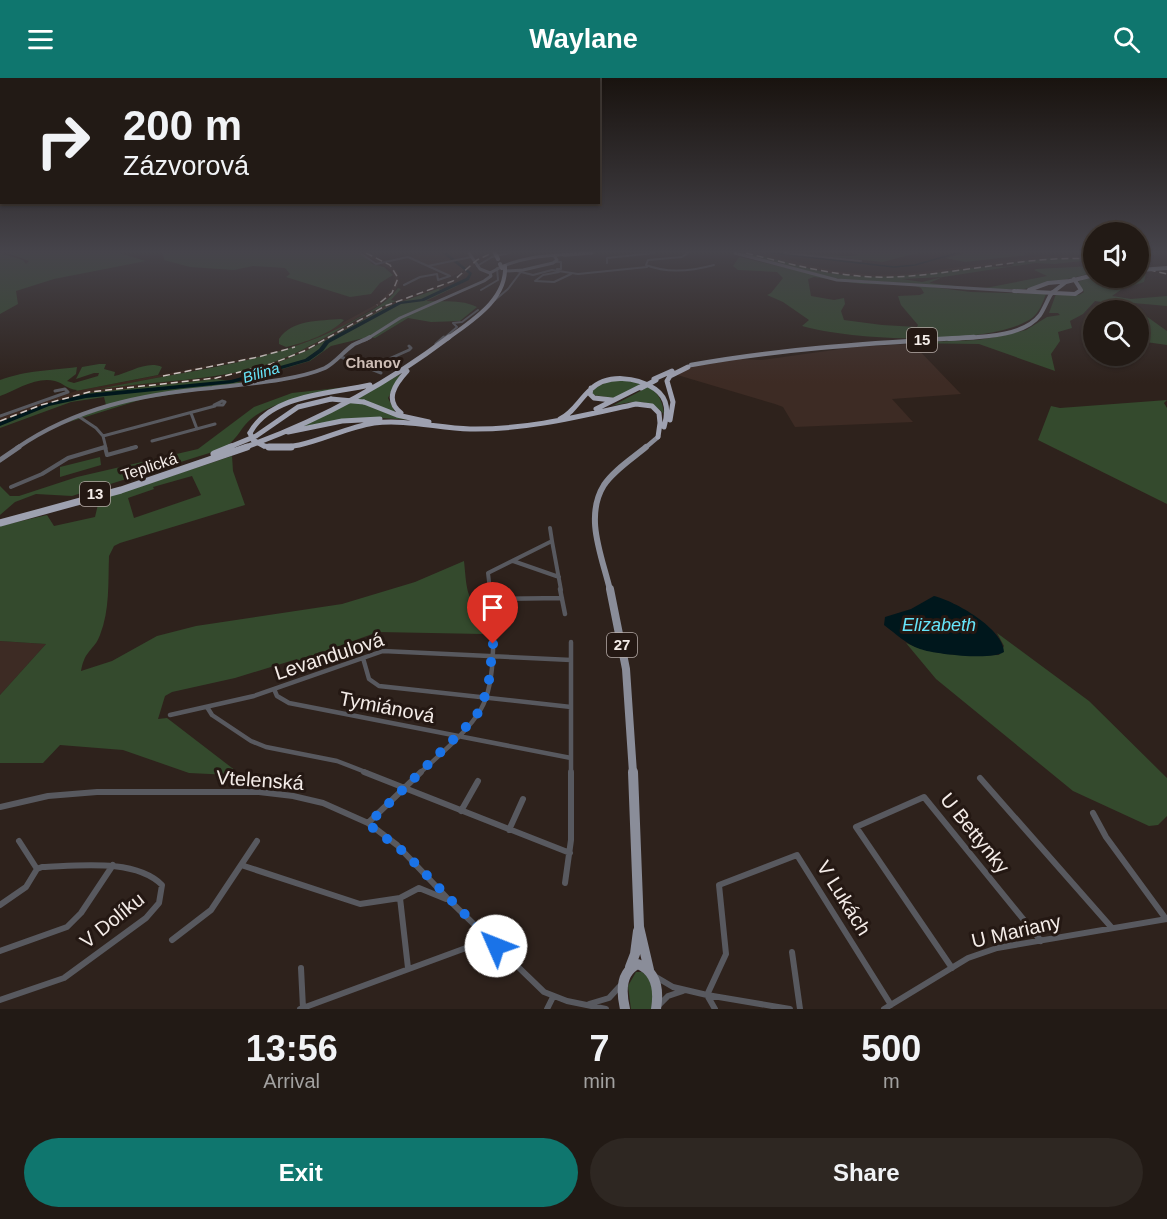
<!DOCTYPE html>
<meta charset="utf-8">
<style>
:root{--surface:#221a15;--page:#2e2722;--text:#f1f3f6;--muted:#a2a1a0;--line:#3f3834;--accent:#0f766e}
body{margin:0;font-family:Helvetica,sans-serif;background:var(--page);color:var(--text);height:100vh;display:flex;flex-direction:column;font-size:22px;white-space:nowrap}
*{box-sizing:border-box;margin:0}
p{font-size:20px;color:var(--muted)}
.icon{flex:none;width:33px;height:33px;fill:none;stroke:currentColor;stroke-width:2;stroke-linecap:round;stroke-linejoin:round}
.map{position:relative;height:931px;overflow:hidden}
.side{display:flex;flex-direction:column;background:var(--surface);flex:1}
.side>*{flex:none}
.banner{position:absolute;left:0px;top:0px;width:600px;height:126px;box-shadow:0 2px 4px #0004,0 0 0 2px var(--line);background:#221a15;color:var(--text);overflow:hidden}
.tools{position:absolute;left:1083px;top:144px;display:grid;gap:12px}
.tools a{display:grid;place-items:center;width:66px;height:66px;border-radius:50%;background:var(--surface);box-shadow:0 2px 4px #0004,0 0 0 2px var(--line);font-size:30px}
.pin{position:absolute;display:grid;place-items:center;width:51px;height:51px;color:#fff;margin:-62px -26px;border-radius:50% 50% 50% 0;rotate:-45deg;box-shadow:0 0 6px #0007}
.pin .icon{rotate:45deg}
.me{position:absolute;width:66px;margin:-33px;rotate:314deg;stroke-linejoin:round;filter:drop-shadow(0 0 4px #0008)}
.turn{display:flex;align-items:center;gap:21px;height:126px;padding:0 24px;font-size:27px}
.turn .icon{width:78px;height:78px;stroke-width:2.5}
.turn b{display:block;font-size:42px;line-height:51px}
.eta{display:flex;justify-content:space-evenly;align-items:center;height:102px;text-align:center}
.eta b{font-size:36px;font-weight:700;line-height:42px}
.cta{display:flex;gap:12px;margin-top:auto;padding:12px 24px}
.cta a{flex:1;height:69px;border-radius:36px;background:var(--accent);color:#fff;font-size:24px;font-weight:700;line-height:69px;text-align:center}
.cta a+a{background:var(--page);color:var(--text)}
header{display:flex;justify-content:space-between;align-items:center;height:78px;padding:0 24px;background:var(--accent);color:#fff;font-size:27px;font-weight:700}
.map>svg:first-child{display:block}
.industrial{fill:#3d2b24}
.built{fill:#3b2921}
.green{fill:#344a2d;fill-rule:evenodd}
.water{fill:#00171c}
.lines{fill:none;stroke-linecap:round;stroke-linejoin:round}
.stream{stroke:#00171c;stroke-width:1.5}
.river{fill:#00171c;fill-rule:evenodd}
.street-far4{stroke:#58595f;stroke-width:2}
.street-far3{stroke:#58595f;stroke-width:3}
.street-far2{stroke:#58595f;stroke-width:4}
.street-far1{stroke:#58595f;stroke-width:4.5}
.street{stroke:#58595f;stroke-width:6}
.secondary-far2{stroke:#747680;stroke-width:3}
.secondary-far1{stroke:#747680;stroke-width:4}
.secondary{stroke:#747680;stroke-width:5}
.primary-far4{stroke:#8a8d99;stroke-width:4}
.primary-far3{stroke:#8a8d99;stroke-width:4.5}
.primary-far2{stroke:#8a8d99;stroke-width:6}
.primary-far1{stroke:#8a8d99;stroke-width:8}
.primary{stroke:#8a8d99;stroke-width:10}
.highway-far2{stroke:#9ea1b0;stroke-width:4}
.highway-far1{stroke:#9ea1b0;stroke-width:5}
.highway{stroke:#9ea1b0;stroke-width:7}
.rail{stroke:#d5ccc8;stroke-width:1.5;stroke-dasharray:7 4;stroke-linecap:butt}
.primary-bridge{stroke:#8a8d99;stroke-width:4}
.highway-bridge-far1{stroke:#9ea1b0;stroke-width:4}
.highway-bridge{stroke:#9ea1b0;stroke-width:5}
.route{stroke:#1a73e8;stroke-width:10;stroke-dasharray:0 18}
.labels{text-anchor:middle;stroke-width:6;stroke-linejoin:round;paint-order:stroke}
.shield{fill:#241813;stroke:#b6aca8;stroke-width:1.5}
.shield-label{font-size:15px;font-weight:bold;fill:#f4ece8}
.far-neighbourhood-label{font-size:15px;font-weight:bold;fill:#cdbdb5;stroke:#241813}
.far-water-label{font-size:15px;font-style:italic;fill:#66e5fa;stroke:#241813}
.street-label{font-size:16px;fill:#f4ece8;stroke:#241813}
.water-label{font-size:18px;font-style:italic;fill:#66e5fa;stroke:#241813}
.near-street-label{font-size:20px;fill:#f4ece8;stroke:#241813}
</style>
<header><svg class="icon" aria-label="menu" viewBox="0 0 24 24"><path d="M4 6h16M4 12h16M4 18h16"/></svg>Waylane<svg class="icon" aria-label="search" viewBox="0 0 24 24"><circle cx="10" cy="10" r="6"/><path d="M15 15l6 6"/></svg></header>
<div class="map">
<svg width="1167" height="931" viewBox="0 0 1167 931">
<rect width="100%" height="100%" fill="#2e221c"/>
<path class="industrial" d="M425,175H440L465,192L451,199L408,180Z
M913,266L961,316L892,321L913,344L795,349L783,329L775,326L674,296L695,288L740,281L762,282L855,269Z
M0,563L46,566L0,617Z"/>
<path class="built" d="M362,175H368L391,187L398,195L399,205L394,215L381,226L335,253L275,276L111,309L216,299L270,286L302,272L384,228L450,204L460,198L474,182L486,176L494,175L477,183L463,198L453,204L387,229L306,273L272,287L216,301L89,315L42,328L0,344V339L76,313L258,278L288,270L322,256L377,226L393,210L395,200L391,192Z
M744,175H760L835,193L873,197L907,196L1041,178H1078L1093,180L1094,182L1040,181L909,199L875,200L831,195Z"/>
<path class="green" d="M0,175L23,182L26,186L29,183L7,175H119L146,183L54,201L16,213L18,226L0,236Z
M163,175H358L366,179L372,186L384,189L393,197L380,205L371,216L350,219L286,199L290,196L285,190L253,188L234,192L190,189L164,182Z
M736,175C766,175 800,190 830,195C882,204 931,195 982,189C993,187 1003,191 1014,187L1011,185L1049,180L1093,182L1054,186L1035,185L943,199L902,201L922,204L943,199L929,205L980,211L1047,198L1034,192L1036,191L1093,188V195L1024,211L968,212L920,206L828,200Z
M795,175C813,175 843,180 858,177L851,175H917L883,184Z
M966,175H1023L1028,177L965,184L945,180Z
M739,179L843,203L908,206L971,214L1046,216C1043,224 1039,235 1032,240C990,270 850,262 802,248L809,242L783,224L767,217L771,215L783,200L777,194L738,192L733,188ZM814,199L862,206L913,207L921,210L924,215L920,217L898,218L901,227L918,247L917,249L882,247L844,242L841,233L845,226L844,220L834,222L811,218L808,201Z
M1139,193L1146,196L1144,204L1122,211L1112,218L1131,221L1167,218V228L1122,224L1137,232H1121L1108,225L1095,223L1083,236L1070,243L1072,250L1058,254L1060,263L1051,276L1055,293L979,266L902,265L978,262L1001,258L1026,252L1047,239L1060,237L1058,235H1049L1056,216L1079,217L1084,214L1077,205C1092,194 1120,200 1138,200Z
M459,207L426,223C444,224 461,221 477,229L460,243L431,244L408,240L375,260L368,259L331,268L310,283L262,297L260,295L265,290L306,273L387,229L440,210L439,212Z
M398,210L401,211L391,222L396,223C351,240 313,272 268,286C210,305 150,302 91,313C182,292 276,287 358,240C373,232 388,224 398,210Z
M1139,233L1167,253V267L1139,263V248L1141,246Z
M341,241L344,242C332,255 304,265 286,269L279,266V261C292,241 320,243 341,241Z
M99,286H106L104,291L115,294L114,298C129,295 147,282 162,289L158,297L76,313L77,312C67,311 63,305 55,303C37,298 16,312 0,318V302C28,292 48,293 77,289L76,296L67,303L74,305L98,298L99,295H94L76,301L82,289Z
M401,296L388,320L395,334L363,326L412,342L381,340L299,349Z
M216,301L246,305L143,321L66,345L96,333L106,327L104,319L71,324L0,350V344L52,325L89,315Z
M618,302C642,304 662,309 664,336C650,320 631,323 612,328L646,310L614,320L593,317L592,314L595,310L607,304Z
M356,308C324,315 286,319 258,336C238,348 241,362 219,372L72,418L36,416L15,424L0,437V408L10,418H19L77,399L198,371L254,329L292,315Z
M1167,322L1164,325L1167,330V426L1038,362L1051,328L1060,330Z
M232,378L233,393L245,427L120,465L114,468L109,478C108,504 110,532 100,557C94,573 85,571 81,593L112,583L157,558L196,548L342,526L415,504L464,483C467,511 465,525 491,539L492,544L483,556L378,554L297,583V581L235,600L172,614L165,618L158,641L167,640L236,693L231,697L189,695L123,672L60,667L43,685H0V617L46,566L0,563V448L47,437L54,448L95,439L99,422ZM192,398L201,417L134,440L128,420L154,411L153,409Z
M100,379L101,387L60,399V389Z
M997,555L1089,623L1167,700V738L1158,747L1149,748L1073,713L936,601L906,565C935,578 968,578 999,577L1004,568Z
M636,894H642C654,902 654,917 651,931H631L628,908Z"/>
<path class="water" d="M934,518C955,523 1004,551 1004,574C992,583 934,576 920,571C906,566 896,556 884,547L885,539L911,531Z"/>
<g class="lines">
<path class="stream" d="M772,175L894,189L915,187L957,175"/>
<path class="river" d="M443,175H447L472,195L469,202L424,223L401,226L329,265L323,273L309,283L233,305L86,320L49,328L0,348V344L45,326L86,316L231,302L305,281L319,271L325,263L398,224L421,221L466,200L469,196Z"/>
<path class="street-far4" d="M360,175L376,186L408,179L450,198L438,202L437,196L420,199L404,207
M688,175L682,179L648,182L646,187C668,196 692,193 714,187
M784,175L861,183
M564,178L586,176
M554,184H561V191H557
M607,185V180L654,175
M428,188L471,179
M477,188L492,179L509,175
M517,193L533,197L552,192L578,196L647,189
M559,194L543,197L535,203L554,204L571,196
M481,212L498,202L497,190
M495,222L508,211L520,195
M443,261L457,249L453,245L462,244L478,232"/>
<path class="street-far3" d="M436,266L444,259
M341,279L381,295
M371,289L409,272L411,270L409,268
M222,323L225,324L223,327H214Z
M191,335L197,351
M0,338L68,314L65,311L55,313
M78,338L96,350L103,358L215,328
M103,358L106,370
M152,363L215,346
M101,370L105,369
M131,370L136,369"/>
<path class="street-far2" d="M105,369L107,377L136,369
M11,409L42,396L68,380L105,369
M552,463L561,512
M513,483L559,499
M490,512L488,495L552,463L550,450"/>
<path class="street-far1" d="M560,511L565,536
M491,521L562,520
M571,564V695
M363,580L369,601L379,608L571,629
M274,611L277,618L289,625L571,680
M207,629L212,637L251,663L266,669L337,683L368,695
M170,637L254,618L383,573L571,582
M420,695C439,677 468,654 481,631C498,601 493,544 490,511"/>
<path class="street" d="M364,694L570,775
M980,700L1112,850
M0,729L48,718L97,714H259L293,718L323,725L368,745L397,767L450,823L544,914L567,923L606,931
M461,733L478,703
M1093,735L1106,759L1166,841
M368,745L421,694
M509,752L523,721
M19,763L37,791
M257,763L241,787L360,826L400,820L419,810L446,821
M565,805L571,762V694
M400,820L408,890
M0,827L26,809L37,791L42,789C77,788 135,780 162,807L159,825L146,840L64,900L0,922
M172,862L211,832L241,787
M0,873L67,849L81,835L113,787
M792,874L800,931
M301,890L303,930
M952,890L856,749L924,719L1041,863
M656,899L673,909L707,917L715,931
M589,926L609,920L620,908
M659,927L668,918L683,913
M300,931L474,867
M547,931L553,919
M790,931L707,917L726,876L719,807L797,777L891,927
M884,931L968,880L997,870L1167,841"/>
<path class="secondary-far2" d="M469,175L480,191L490,195
M735,175L837,202L1014,213
M506,193L523,192L553,185L557,182L555,179
M490,195C520,176 558,177 592,175
M367,261L400,240L484,203L491,198L490,195"/>
<path class="secondary-far1" d="M17,370C75,330 142,316 212,310C245,306 295,303 325,290C336,284 343,274 353,267C358,264 365,262 370,259"/>
<path class="secondary" d="M0,382L19,369"/>
<path class="primary-far4" d="M1029,212L1048,205L1070,203
M1014,213L1075,216L1081,212L1074,201
M1053,214L1066,204L1094,197
M949,261C975,259 1023,260 1040,237C1044,231 1047,223 1051,216"/>
<path class="primary-far3" d="M691,287C784,270 879,265 974,259
M645,370L658,359"/>
<path class="primary-far2" d="M610,512C602,478 584,439 604,407C614,392 633,380 646,369"/>
<path class="primary-far1" d="M610,511L626,591L633,695"/>
<path class="primary" d="M633,694L639,849L649,892
M630,889L635,876L638,853
M625,931C621,914 620,894 638,886C657,894 659,913 656,931"/>
<path class="highway-far2" d="M447,261C471,243 507,222 505,188"/>
<path class="highway-far1" d="M654,301L672,293
M591,310L590,316L594,320L612,322
M364,324L397,337L429,344
M596,331L640,309
M401,335C384,322 395,306 407,293
M560,341C574,334 579,322 590,312C607,295 637,299 655,311C669,321 668,335 664,349
M670,342L673,324L667,303L670,298L688,289
M288,354L342,343L380,341
M250,355C271,316 331,316 370,307
M264,368C303,375 336,351 374,345C405,341 438,350 470,351C527,352 581,338 636,326L652,328L659,335L660,345L658,359
M227,370L256,358L298,329L331,321
M243,370C316,344 387,306 449,259"/>
<path class="highway" d="M269,369H291
M214,376L231,369
M0,445L121,412L247,369"/>
<path class="rail" d="M366,175L390,187L398,200L392,215L377,227
M746,175C794,187 844,201 894,199C962,196 1026,177 1094,181
M1138,189L1167,196
M163,298L258,279L295,269
M0,343L41,327L89,314L216,300L271,286L304,273L385,228L453,203L477,182L492,175"/>
<path class="primary-bridge" d="M1140,192L1167,190
M1051,216L1053,214"/>
<path class="highway-bridge-far1" d="M495,175L498,181
M500,186L502,190"/>
<path class="highway-bridge" d="M641,310L656,302
M331,321L364,324
M250,355L253,362L264,368"/>
</g>
<linearGradient id="sky" x2="0" y2="1"><stop stop-color="#19130f"/><stop offset="0.57" stop-color="#46444b"/><stop offset="1" stop-color="#46444b" stop-opacity="0"/></linearGradient>
<rect width="1167" height="305" fill="url(#sky)"/>
<g class="lines">
<path class="route" d="M493,566L488,611L476,639L368,746L405,775L496,868"/>
</g>
<g class="labels">
<g class="shield">
<rect x="907" y="250" width="30" height="24" rx="4.5"/>
<rect x="80" y="404" width="30" height="24" rx="4.5"/>
<rect x="607" y="555" width="30" height="24" rx="4.5"/>
</g>
<g class="shield-label">
<text x="922" y="267">15</text>
<text x="95" y="421">13</text>
<text x="622" y="572">27</text>
</g>
<g class="far-neighbourhood-label">
<text x="373" y="290">Chanov</text>
</g>
<g class="far-water-label">
<text transform="translate(261 295) rotate(-17)" y="5">Bílina</text>
</g>
<g class="street-label">
<text transform="translate(149 388) rotate(-18)" y="6">Teplická</text>
</g>
<g class="water-label">
<text x="939" y="553">Elizabeth</text>
</g>
<g class="near-street-label">
<text transform="translate(329 578) rotate(-18)" y="7">Levandulová</text>
<text transform="translate(387 629) rotate(11)" y="7">Tymiánová</text>
<text transform="translate(260 702) rotate(4)" y="7">Vtelenská</text>
<text transform="translate(975 755) rotate(51)" y="7">U Bettynky</text>
<text transform="translate(844 820) rotate(58)" y="7">V Lukách</text>
<text transform="translate(112 842) rotate(-39)" y="7">V Dolíku</text>
<text transform="translate(1016 853) rotate(-13)" y="7">U Mariany</text>
</g>
</g>
</svg>
<div class="tools">
<a><svg class="icon" aria-label="sound" viewBox="0 0 24 24"><path d="M4 9h4l5-4v14l-5-4H4zM17 9q2 3 0 6"/></svg></a>
<a><svg class="icon" aria-label="search" viewBox="0 0 24 24"><circle cx="10" cy="10" r="6"/><path d="M15 15l6 6"/></svg></a>
</div>
<div class="pin" style="left:493px;top:566px;background:#d93025"><svg class="icon" aria-label="arrive" viewBox="0 0 24 24"><path d="M6 21V4h12l-3 4 3 4H6"/></svg></div>
<svg class="me" style="left:496px;top:868px" viewBox="-20 -20 40 40"><circle r="19" fill="#fff"/><path d="M0-13L10 11 0 6-10 11z" fill="#1a73e8"/></svg>
<div class="banner">
<div class="turn"><svg class="icon" aria-label="right" viewBox="0 0 24 24"><path d="M7 20v-9h11M14 6l5 5-5 5"/></svg><div><b>200 m</b>Zázvorová</div></div>
</div>
</div>
<section class="side">
<div class="eta">
<div><b>13:56</b><p>Arrival</p></div>
<div><b>7</b><p>min</p></div>
<div><b>500</b><p>m</p></div>
</div>
<div class="cta"><a>Exit</a><a>Share</a></div>
</section>
